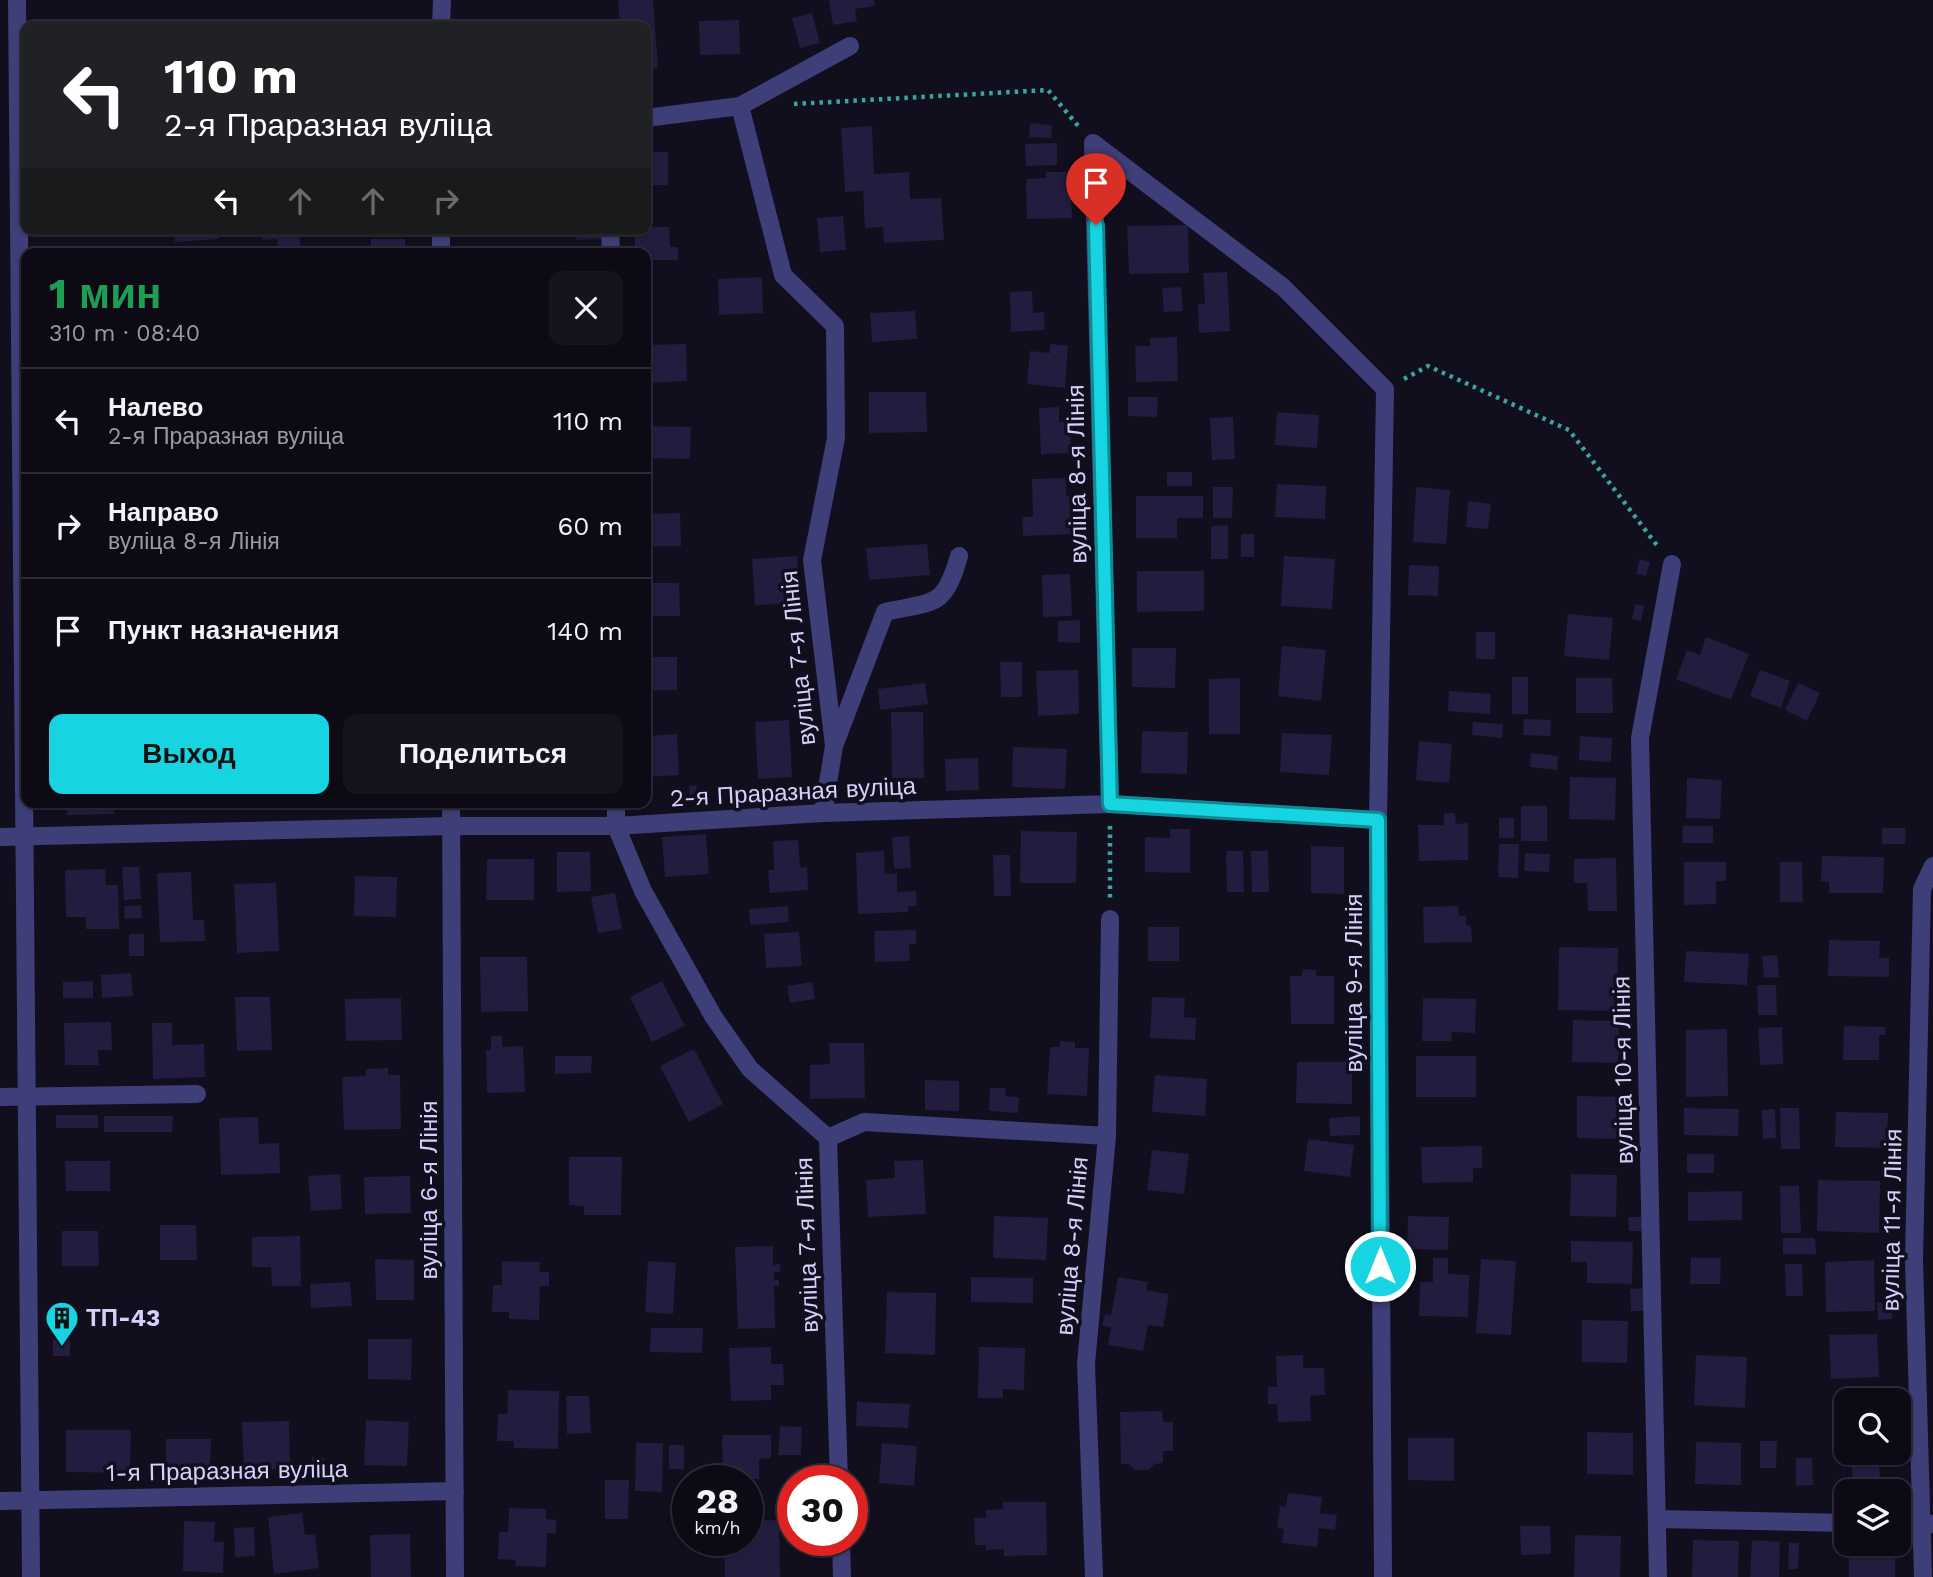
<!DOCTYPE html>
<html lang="ru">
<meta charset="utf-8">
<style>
:root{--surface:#0d0a16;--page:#16131f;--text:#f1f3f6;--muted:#9a9aa1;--line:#2d2b35;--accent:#16d4e1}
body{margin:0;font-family:"Work Sans",sans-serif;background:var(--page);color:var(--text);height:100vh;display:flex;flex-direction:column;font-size:26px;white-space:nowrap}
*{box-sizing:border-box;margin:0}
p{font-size:23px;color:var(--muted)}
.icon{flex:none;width:38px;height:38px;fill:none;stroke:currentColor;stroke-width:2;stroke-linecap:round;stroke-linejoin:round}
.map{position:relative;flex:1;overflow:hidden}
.sheet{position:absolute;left:21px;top:248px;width:630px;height:560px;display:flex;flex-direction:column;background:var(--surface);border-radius:14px;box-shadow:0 2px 5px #0004,0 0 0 2px var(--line)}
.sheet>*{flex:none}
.hud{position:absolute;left:21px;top:21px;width:630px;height:214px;border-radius:14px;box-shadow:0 2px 5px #0004,0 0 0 2px var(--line);background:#202124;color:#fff;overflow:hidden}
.buttons{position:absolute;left:1834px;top:1388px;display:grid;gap:14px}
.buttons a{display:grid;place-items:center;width:77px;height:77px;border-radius:14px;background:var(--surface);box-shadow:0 2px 5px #0004,0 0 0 2px var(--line);font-size:35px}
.speed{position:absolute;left:672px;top:1465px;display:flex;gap:14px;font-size:35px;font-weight:700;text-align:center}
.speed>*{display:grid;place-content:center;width:91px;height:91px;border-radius:50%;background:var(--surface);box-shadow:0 2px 5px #0004,0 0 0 2px var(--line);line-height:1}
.speed small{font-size:18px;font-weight:400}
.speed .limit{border:10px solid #d22;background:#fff;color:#111}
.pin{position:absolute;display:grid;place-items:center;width:60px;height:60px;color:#fff;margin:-72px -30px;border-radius:50% 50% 50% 0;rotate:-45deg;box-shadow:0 0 7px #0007}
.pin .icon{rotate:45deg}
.me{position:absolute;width:77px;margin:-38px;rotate:0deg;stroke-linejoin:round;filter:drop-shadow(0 0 5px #0008)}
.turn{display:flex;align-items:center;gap:24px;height:147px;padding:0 28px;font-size:32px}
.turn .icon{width:91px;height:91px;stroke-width:2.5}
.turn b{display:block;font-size:49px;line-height:60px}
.lanes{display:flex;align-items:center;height:66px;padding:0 28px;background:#0003;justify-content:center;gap:35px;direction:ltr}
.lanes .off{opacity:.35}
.round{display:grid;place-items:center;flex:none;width:74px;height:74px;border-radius:14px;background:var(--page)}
.head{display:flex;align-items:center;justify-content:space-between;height:119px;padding:0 28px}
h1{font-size:42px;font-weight:700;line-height:52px;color:#1e9e55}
.action{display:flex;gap:14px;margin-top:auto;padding:14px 28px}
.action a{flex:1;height:80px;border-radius:14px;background:var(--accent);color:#111;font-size:28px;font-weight:700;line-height:80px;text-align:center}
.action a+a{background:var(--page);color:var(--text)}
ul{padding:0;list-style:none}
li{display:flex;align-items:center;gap:21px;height:105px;padding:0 28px;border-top:2px solid var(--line)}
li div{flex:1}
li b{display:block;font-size:26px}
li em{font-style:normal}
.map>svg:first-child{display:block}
.building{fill:#221c3e}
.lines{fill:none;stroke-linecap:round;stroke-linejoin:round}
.path{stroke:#39a69b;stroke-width:4.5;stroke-dasharray:3.5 5;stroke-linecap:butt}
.lane{stroke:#3e3e79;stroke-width:18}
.street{stroke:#3e3e79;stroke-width:18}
.route-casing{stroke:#0e8a92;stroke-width:18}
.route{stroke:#16d4e1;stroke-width:12}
.labels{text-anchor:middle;stroke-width:7;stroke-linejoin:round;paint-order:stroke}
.street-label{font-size:24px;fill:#d4d0fa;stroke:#110e1e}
.poi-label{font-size:24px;font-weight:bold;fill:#d4d0fa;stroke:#110e1e;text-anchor:start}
</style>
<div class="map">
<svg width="1933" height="1577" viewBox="0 0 1933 1577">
<rect width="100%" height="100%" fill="#110e1e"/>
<path class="building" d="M618,0H653L658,68L646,69V26H620Z
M829,0H874L875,6L855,9L857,21L833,25Z
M812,13L820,43L800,48L792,18Z
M739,20L740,54L700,55L699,21Z
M1030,123L1052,125L1051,138L1029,137Z
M872,126L874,174L909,172L910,199L941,198L944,240L884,243L883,227L865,228L863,191L845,192L841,128Z
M1057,143V165L1026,166L1025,144Z
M646,152H668V185H646Z
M1046,172H1070L1072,218L1027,219L1026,179L1046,178Z
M843,216L846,250L820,252L817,218Z
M1188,225L1189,273L1129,274L1127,226Z
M646,227H669L670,247H678V260H646V254H635V229Z
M67,229H108V233L67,235Z
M174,229H219V239L175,242Z
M261,229H299L300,246L278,248L277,239L262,240Z
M576,229H602V239L576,240Z
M371,239H405V254H371Z
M1227,272L1230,331L1199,333L1198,304H1205L1203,273Z
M762,277L763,313L719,315L718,279Z
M1181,287L1183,311L1164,312L1162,288Z
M1032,291L1033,313L1044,312L1045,330L1011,332L1010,292Z
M915,311L917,339L872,342L870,313Z
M1177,337L1178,381L1136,382L1135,346H1150V338Z
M686,344L687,381L646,383V345Z
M1050,344L1068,346L1065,388L1027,384L1030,351L1050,353Z
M869,392H926L927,432L869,433Z
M1128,397H1158L1157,417L1128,416Z
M1059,407V422L1070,421L1071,453L1041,454L1039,408Z
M1277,412L1319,415L1317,448L1275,445Z
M1233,417L1235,459L1212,460L1210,418Z
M646,426L691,427L690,459L646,458Z
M1167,472H1192V486H1167Z
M1066,478V496L1075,495L1077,534L1023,536L1022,517H1033L1032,479Z
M1277,484L1326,486L1325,519L1275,517Z
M1213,487H1233L1232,518H1213Z
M1416,487L1450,490L1446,544L1413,542Z
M1136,496H1203V518H1177V538H1136Z
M1468,501L1491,504L1488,529L1466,527Z
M680,513L681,546H646V514Z
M1228,525V559H1211V526Z
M1241,534H1254V557H1241Z
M927,544L930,575L869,580L866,548Z
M797,556L800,603L755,605L752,559Z
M1284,556L1335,559L1332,609L1281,606Z
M1640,559L1650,562L1646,576L1636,574Z
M1409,565L1439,566L1438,596L1408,595Z
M1137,571H1204V611L1137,612Z
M1070,574L1072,616L1043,617L1042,575Z
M646,583H679L680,616H646Z
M1635,604L1644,606L1641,621L1632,619Z
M1568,614L1613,618L1609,660L1564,656Z
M1080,620V643L1058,642V621Z
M1476,632H1495V659H1476Z
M1706,637L1749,654L1731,700L1676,679L1687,650L1700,655Z
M1282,646L1326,650L1321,701L1278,696Z
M1132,648H1176L1175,688L1132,687Z
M646,657H677V690H646Z
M1000,662H1022V697H1001Z
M1078,670L1079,714L1038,716L1036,671Z
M1760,670L1790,681L1781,708L1750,696Z
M1512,677H1528V714H1512Z
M1240,678V734H1209V679Z
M1576,678H1612L1613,713H1576Z
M925,683L928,704L880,710L878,689Z
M1798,683L1820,693L1807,721L1785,710Z
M1449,691L1491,694L1490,714L1448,711Z
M891,712H923L924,778H892Z
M1524,719L1551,720L1550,736L1523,735Z
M789,720L792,777L758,779L755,722Z
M1473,722L1503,724L1502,738L1472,735Z
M1142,731L1188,732L1187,774L1141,773Z
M1282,733L1332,735L1329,775L1280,772Z
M677,734L679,775L646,777V736Z
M1580,736L1612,738L1611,762L1579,760Z
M1419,741L1452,744L1449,783L1416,780Z
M1013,747L1067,749L1065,789L1012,787Z
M1531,753L1558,756L1557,770L1530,767Z
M978,758L979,790L946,791L945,759Z
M1570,777L1616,778L1615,820L1569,819Z
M1687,778L1722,780L1720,819L1686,818Z
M696,785L697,797L690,798L689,786Z
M67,803H113L114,814L67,815Z
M235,803H295V806L235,807Z
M1521,806H1547V841H1521Z
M1444,813H1455L1456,824L1468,823V860L1419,861L1418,825H1444Z
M1499,818H1514V838H1499Z
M1683,826H1713V843H1682Z
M1882,828H1906L1905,844H1882Z
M1170,829H1190V873L1145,872V837L1170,838Z
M1021,831L1077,832L1076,883H1020Z
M706,834L709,874L665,877L662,837Z
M909,836L911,868L894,869L892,837Z
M798,840L800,868L807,867L808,890L770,893L768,870H774L773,841Z
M1499,844H1519L1518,878L1498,877Z
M1311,846L1344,847V894L1311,893Z
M884,851L885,874L897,873V892L916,891L917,906H908V912L858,914L856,853Z
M1226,851H1243L1244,892H1227Z
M1251,851H1268L1269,892H1252Z
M557,852H590L591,891L557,892Z
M1525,853L1550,854L1549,872L1524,871Z
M993,855H1010L1011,896H994Z
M1822,856L1884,857L1883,893H1829V882L1821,881Z
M1616,858L1617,911H1588L1587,883H1574V859Z
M487,859H534V900H486Z
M1684,862H1726V881H1716V904L1684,905Z
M1780,862H1802L1803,902H1780Z
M122,867H139L141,899L124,900Z
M105,869L106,885H118L119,929H86V917H66L65,870Z
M191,872L193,920H204L205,941L160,942L157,873Z
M355,876L397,877L396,917L354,916Z
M276,883L279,951L237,953L234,884Z
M615,893L622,929L598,933L591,897Z
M141,905L142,918L125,919L124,906Z
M788,906L789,922L750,925L749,909Z
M1458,906L1459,916H1466V925L1471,926L1472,942L1424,943L1423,907Z
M1148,927H1179V961H1148Z
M916,930V944H909L910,961L875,962L874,931Z
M799,932L802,966L766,968L764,934Z
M129,934H144V956H129Z
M1829,940L1880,941L1879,958H1889V977L1828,976Z
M1559,947L1618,948L1617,1011L1558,1010Z
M1686,951L1749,954L1747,985L1684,982Z
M1777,955L1779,977L1764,978L1762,956Z
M480,957H527L528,1011L481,1012Z
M1303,969L1316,970V976H1334V1024H1291L1290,976H1302Z
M131,973L133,996L102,998L101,975Z
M93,981V998H63V982Z
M662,981L685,1026L652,1042L630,997Z
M812,982L815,999L790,1003L787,986Z
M1757,985H1776L1777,1015H1758Z
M235,997H270L272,1050L237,1051Z
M1152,997L1185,998L1184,1017L1196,1018L1195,1040L1150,1038Z
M401,998L402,1040L346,1041L345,999Z
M1423,998L1476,999L1475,1033L1452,1032L1451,1041H1422Z
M1573,1020L1619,1021L1618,1063L1572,1062Z
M111,1022L112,1050H98L99,1065H65L64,1023Z
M152,1023H172V1045L204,1044L205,1077L153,1079Z
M1844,1026L1885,1027V1035H1879V1060H1843Z
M1782,1027L1783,1064L1760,1065L1758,1028Z
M1727,1029L1728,1096L1686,1097V1030Z
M491,1036H502V1047L523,1046L525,1092L487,1093L486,1050H491Z
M1060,1041L1075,1042V1048H1089L1087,1096L1047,1094L1050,1047H1060Z
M829,1043H864L865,1098L810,1099V1065L830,1064Z
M694,1049L723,1104L689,1122L660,1066Z
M555,1056H592L591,1073L555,1074Z
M1416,1056H1476V1097H1416Z
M1297,1062H1352V1104L1296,1103Z
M388,1068V1075H400L401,1129L344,1130L342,1077L366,1076V1069Z
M1155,1075L1207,1079L1205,1116L1152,1112Z
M925,1080L959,1081V1111L925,1110Z
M990,1088H1006L1005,1096L1019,1097L1018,1113L989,1111Z
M1577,1096L1623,1097L1622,1139L1577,1138Z
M1684,1108L1739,1109L1738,1136L1684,1135Z
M1780,1108H1799L1800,1149H1781Z
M1775,1109L1776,1138L1763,1139L1762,1110Z
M1836,1112L1888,1113L1887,1148L1835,1147Z
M56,1115H98V1128H56Z
M104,1116H173L172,1132H104Z
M1360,1116V1135L1330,1136L1329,1118Z
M258,1117L259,1144L279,1143L280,1173L221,1175L219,1118Z
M1308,1139L1354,1145L1350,1177L1304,1171Z
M1482,1146V1168H1473V1182L1422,1183L1421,1147Z
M1152,1150L1189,1154L1184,1194L1147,1190Z
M1687,1154H1714V1173H1687Z
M569,1157H622L621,1215H584V1206L569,1205Z
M923,1160L926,1214L868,1217L866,1180L895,1178L894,1161Z
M65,1161H110V1191H66Z
M340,1174L342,1209L311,1211L308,1176Z
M1571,1174L1617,1175L1616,1217L1570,1216Z
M410,1176L411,1213L365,1214L364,1177Z
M1818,1180L1880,1181L1879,1233L1817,1231Z
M1780,1186H1799L1801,1233H1781Z
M1742,1191V1220L1688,1221V1192Z
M994,1216L1048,1218L1046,1260L993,1258Z
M1408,1216L1449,1217L1448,1250L1407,1249Z
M1628,1217H1643V1231H1629Z
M160,1225H196L197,1260H160Z
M62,1231H98L99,1266H62Z
M300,1236L301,1286H272L271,1267H252V1237Z
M1783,1238H1815L1816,1254H1783Z
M1571,1241L1633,1242L1632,1284L1587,1283V1262H1571Z
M773,1246V1265L780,1264V1272H774V1280H779V1286H774L775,1328L738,1329L735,1247Z
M1433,1258H1448V1274L1469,1275L1468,1317L1419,1316L1420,1282H1433Z
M1691,1258H1721L1720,1284H1690Z
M375,1259L414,1260V1300H376Z
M1481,1259L1516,1261L1511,1335L1476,1333Z
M1874,1260L1875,1311L1826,1312L1825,1262Z
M502,1261L540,1262L539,1272H549V1286H540L539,1320L509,1319V1312H492L493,1285H502Z
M648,1261L676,1263L673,1314L645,1312Z
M1785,1264H1802L1803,1296H1786Z
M971,1277L1033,1278V1303L971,1302Z
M1118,1277L1148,1282L1146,1290L1169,1294L1163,1327L1148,1325L1143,1351L1108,1345L1111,1327L1102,1326L1105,1314L1111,1315Z
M350,1282L352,1306L311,1308L310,1284Z
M1645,1288L1646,1311H1631L1630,1289Z
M887,1292L936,1293L935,1355L885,1353Z
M1892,1302V1319L1878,1320L1877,1303Z
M1582,1320L1628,1321L1627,1363L1582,1362Z
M651,1328H703L702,1353L650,1352Z
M1877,1334L1879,1377L1831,1379L1829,1335Z
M368,1339H412L411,1380L368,1379Z
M53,1340H70V1356H53Z
M771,1347V1364H783L784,1385H771V1400L731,1401L729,1348Z
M979,1347L1025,1348L1024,1390L1003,1389V1398H978Z
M1303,1355V1368H1324L1325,1395L1310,1396L1311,1421L1278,1422L1277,1404H1268V1387H1277L1276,1356Z
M1696,1355L1747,1357L1745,1408L1694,1405Z
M1872,1387H1888L1889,1400H1872Z
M508,1390L559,1391L558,1449L514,1448V1441H497L498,1414H507Z
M566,1396H589L591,1433L567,1434Z
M857,1402L910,1404L908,1428L856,1426Z
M1162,1411L1163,1422H1173V1451H1163V1463L1154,1464L1149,1470H1134L1129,1464H1121L1120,1412Z
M366,1420L409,1422L407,1466L364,1465Z
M289,1421L290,1469L244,1470L242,1422Z
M780,1426L802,1427L801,1455H778Z
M66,1430H131L130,1473L66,1472Z
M1587,1432L1633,1433V1475L1587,1474Z
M722,1435H771V1458L759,1459V1479H723Z
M1408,1438H1454V1481L1408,1480Z
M166,1439H211L210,1472L166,1471Z
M1760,1441H1777L1776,1468H1760Z
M1696,1442L1741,1443V1485L1695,1484Z
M636,1443H663L662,1492L635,1491Z
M882,1443L917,1446L914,1486L879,1483Z
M669,1445H684V1469H669Z
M1851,1452H1878L1880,1478L1853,1480Z
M312,1457H324L325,1474L313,1475Z
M1796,1458H1812L1813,1485L1796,1486Z
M605,1480H629L628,1519H605Z
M1288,1493L1322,1497L1320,1513L1337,1515L1335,1530L1319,1528L1317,1547L1282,1543L1284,1529L1277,1528L1280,1506L1286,1507Z
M1003,1502H1046L1047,1555L1004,1556V1549L986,1550V1545H975L974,1518H986V1510L1003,1509Z
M509,1508L546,1509V1519L556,1520V1533H547L546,1567L515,1566L516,1560L498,1559L499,1532H508Z
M302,1513L305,1535L315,1534L319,1568L274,1574L268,1517Z
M779,1520L780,1577H725L724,1540H747V1521Z
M184,1521L215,1522L214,1542H224L223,1573L183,1571Z
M1520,1526H1550L1551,1554L1521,1555Z
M254,1527L255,1556L235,1557L234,1528Z
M410,1534L411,1577H371L370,1535Z
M1575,1535L1621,1536L1620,1577H1574Z
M1693,1540L1739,1541L1738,1577H1692Z
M1752,1540L1780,1542L1779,1577H1750Z
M1789,1543H1799L1798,1569H1788Z
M1849,1557L1895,1558V1577H1849Z"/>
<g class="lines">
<path class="path" d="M794,104L1048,90L1079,127
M1404,379L1428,366L1569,430L1659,548
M1110,826V898"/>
<path class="lane" d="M834,746L885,612C934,601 944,609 959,556
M0,1097L197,1094
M828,1138L864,1122L1107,1136"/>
<path class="street" d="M17,0L31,1577
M441,26L442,0
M740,106L783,275L835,326L836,438L812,560L834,746L823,813
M646,118L740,106L850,46
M1093,143L1283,287L1385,389L1378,820L1383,1577
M1093,143L1110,804
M441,229V254
M610,229L611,254
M451,803L455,1577
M616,803V826L643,891L713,1016L750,1069L828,1138L839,1480
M0,837L452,826H616L823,813L1110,804L1378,820
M0,1501L455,1491
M1658,1519L1846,1523
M1899,1523L1933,1524
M841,1540L842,1577
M1094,1577L1086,1364L1107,1136L1110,919
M1658,1577L1640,738L1672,564
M1923,1577L1914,1260L1922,889L1933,866"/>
</g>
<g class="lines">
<defs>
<path id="route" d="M1096,225L1110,804L1378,820L1380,1266"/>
</defs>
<use href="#route" class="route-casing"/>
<use href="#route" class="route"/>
</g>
<defs>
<symbol id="building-pin" viewBox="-11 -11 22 30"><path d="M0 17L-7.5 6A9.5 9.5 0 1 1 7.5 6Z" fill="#16d4e1" stroke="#110e1e"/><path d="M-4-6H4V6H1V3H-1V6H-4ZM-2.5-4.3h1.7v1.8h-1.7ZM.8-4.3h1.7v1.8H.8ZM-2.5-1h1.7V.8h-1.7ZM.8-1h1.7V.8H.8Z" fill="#111"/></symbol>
</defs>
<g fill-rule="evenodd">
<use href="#building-pin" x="43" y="1299" width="38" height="52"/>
</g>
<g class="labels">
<g class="street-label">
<text transform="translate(1077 474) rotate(-91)" y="8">вуліца 8-я Лінія</text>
<text transform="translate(798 658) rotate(-96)" y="8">вуліца 7-я Лінія</text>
<text transform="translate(793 792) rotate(-3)" y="8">2-я Праразная вуліца</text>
<text transform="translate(1354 983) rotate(-90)" y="8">вуліца 9-я Лінія</text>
<text transform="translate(1623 1070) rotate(-91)" y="8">вуліца 10-я Лінія</text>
<text transform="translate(429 1190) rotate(-90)" y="8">вуліца 6-я Лінія</text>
<text transform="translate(1892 1220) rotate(-89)" y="8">вуліца 11-я Лінія</text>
<text transform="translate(807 1245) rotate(-92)" y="8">вуліца 7-я Лінія</text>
<text transform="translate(1072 1246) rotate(-85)" y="8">вуліца 8-я Лінія</text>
<text transform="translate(227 1471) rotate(-1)" y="8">1-я Праразная вуліца</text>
</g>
<g class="poi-label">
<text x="86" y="1326">ТП-43</text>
</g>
</g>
</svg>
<div class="buttons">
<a><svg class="icon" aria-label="search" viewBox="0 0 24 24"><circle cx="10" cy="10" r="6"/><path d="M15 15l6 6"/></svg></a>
<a><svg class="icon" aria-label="layers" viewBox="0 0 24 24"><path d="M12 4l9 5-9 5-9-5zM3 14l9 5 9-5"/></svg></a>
</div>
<div class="speed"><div>28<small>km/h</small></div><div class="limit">30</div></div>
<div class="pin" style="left:1096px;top:225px;background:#d93025"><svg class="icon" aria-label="arrive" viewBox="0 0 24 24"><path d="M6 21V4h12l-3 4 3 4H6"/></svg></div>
<svg class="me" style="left:1380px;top:1266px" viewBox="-20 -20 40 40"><circle r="17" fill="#16d4e1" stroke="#fff" stroke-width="3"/><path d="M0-11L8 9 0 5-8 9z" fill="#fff"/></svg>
<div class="hud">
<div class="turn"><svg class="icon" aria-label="left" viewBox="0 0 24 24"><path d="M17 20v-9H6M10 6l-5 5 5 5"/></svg><div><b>110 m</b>2-я Праразная вуліца</div></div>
<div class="lanes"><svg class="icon" aria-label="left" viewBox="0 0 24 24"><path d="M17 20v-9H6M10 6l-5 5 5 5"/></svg><svg class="icon off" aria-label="ahead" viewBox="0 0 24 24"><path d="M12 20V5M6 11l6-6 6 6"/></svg><svg class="icon off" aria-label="ahead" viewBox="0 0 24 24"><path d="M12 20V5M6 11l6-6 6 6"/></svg><svg class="icon off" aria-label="right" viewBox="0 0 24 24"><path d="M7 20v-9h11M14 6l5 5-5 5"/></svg></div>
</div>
<section class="sheet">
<div class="head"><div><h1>1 мин</h1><p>310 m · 08:40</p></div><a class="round"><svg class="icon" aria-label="close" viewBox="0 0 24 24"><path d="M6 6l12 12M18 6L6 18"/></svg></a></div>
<ul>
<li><svg class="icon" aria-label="left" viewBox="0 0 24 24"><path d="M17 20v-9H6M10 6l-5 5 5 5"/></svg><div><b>Налево</b><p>2-я Праразная вуліца</p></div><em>110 m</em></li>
<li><svg class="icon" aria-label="right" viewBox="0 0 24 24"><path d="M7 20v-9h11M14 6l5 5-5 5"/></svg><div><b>Направо</b><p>вуліца 8-я Лінія</p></div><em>60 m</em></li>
<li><svg class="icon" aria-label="arrive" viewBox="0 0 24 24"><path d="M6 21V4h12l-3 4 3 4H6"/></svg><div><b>Пункт назначения</b></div><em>140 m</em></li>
</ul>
<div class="action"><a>Выход</a><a>Поделиться</a></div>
</section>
</div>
